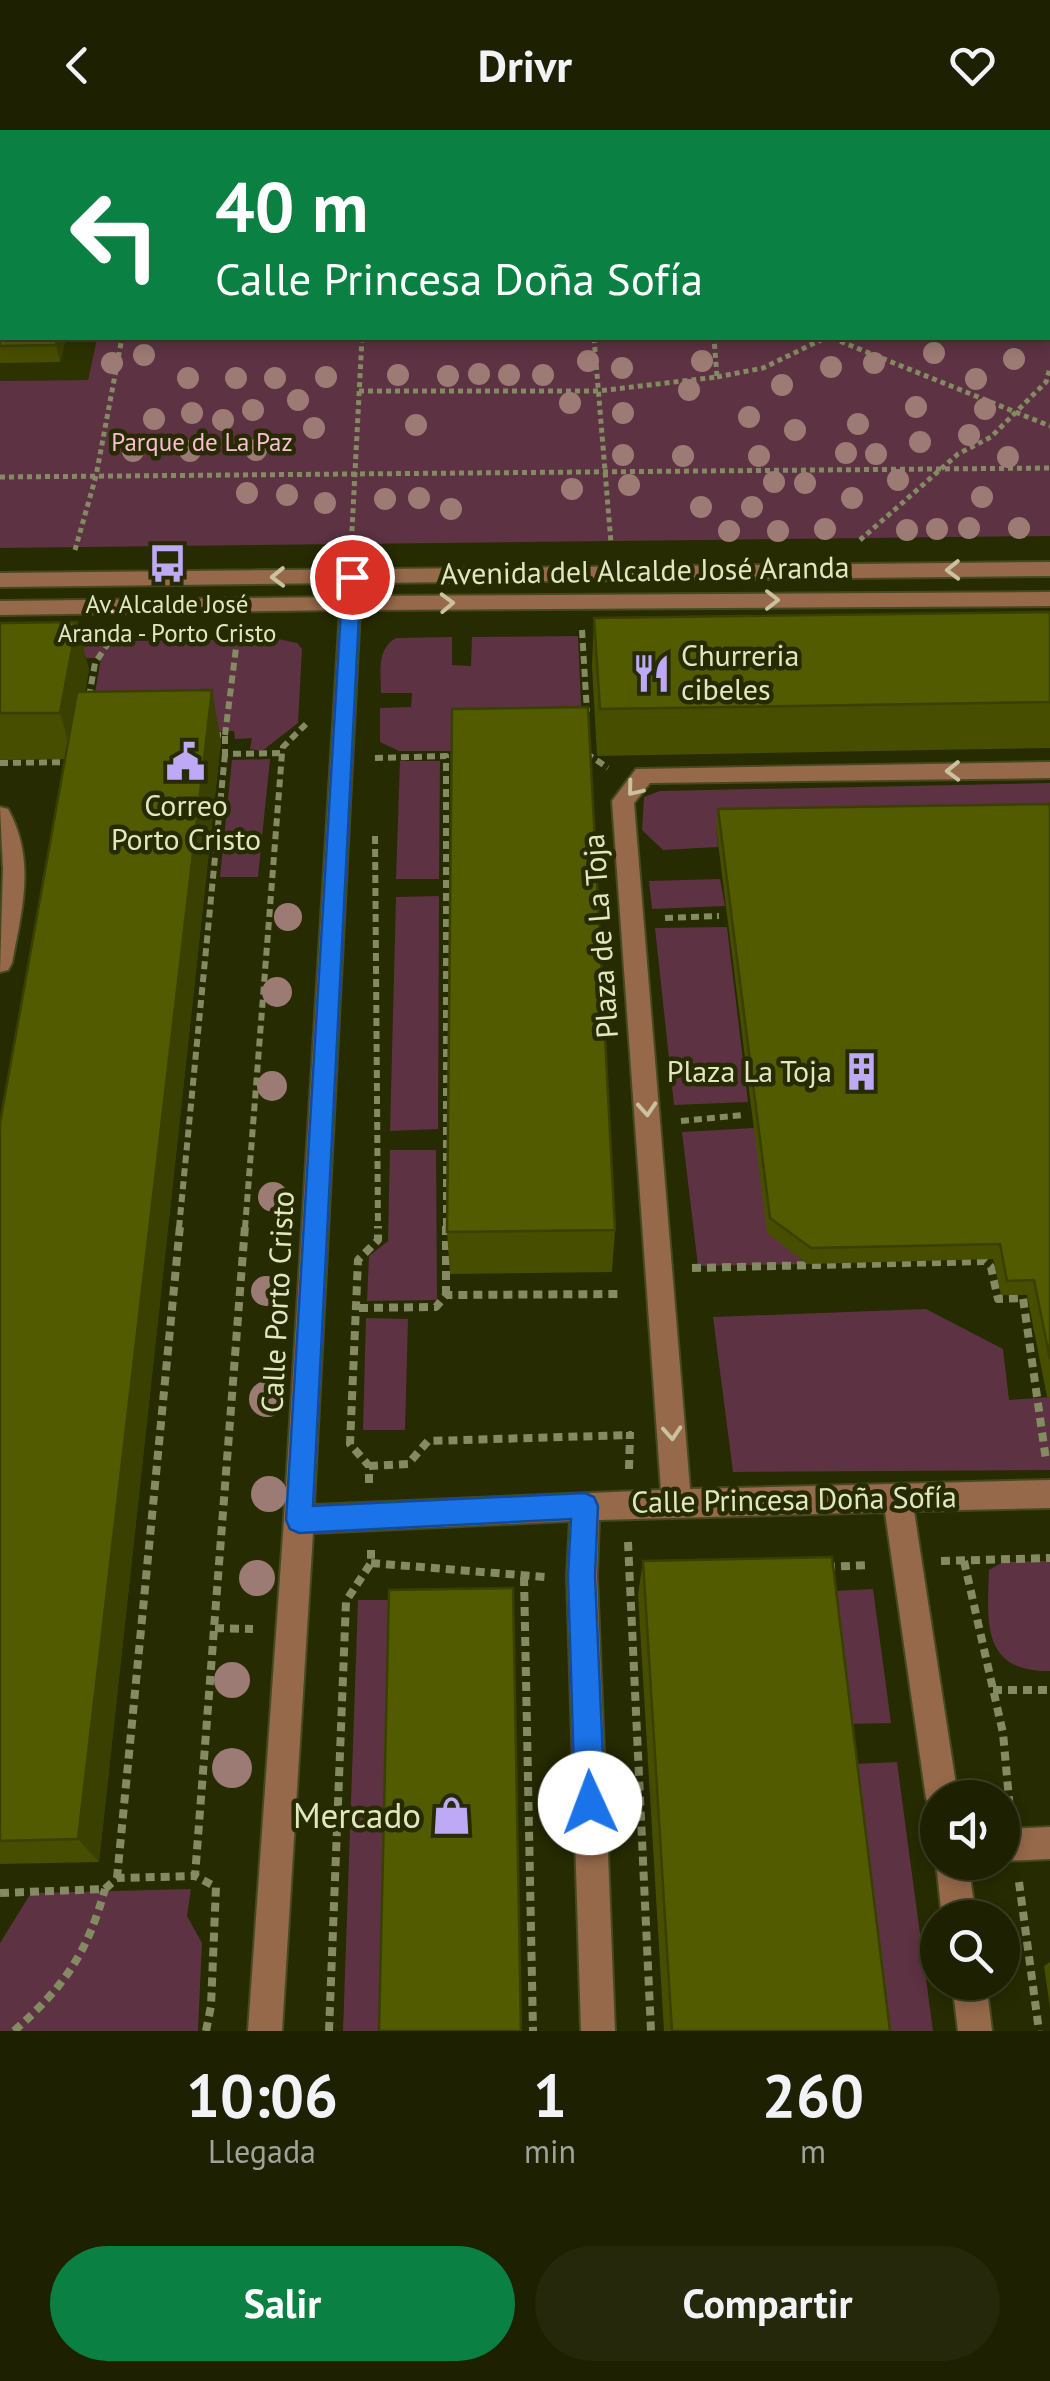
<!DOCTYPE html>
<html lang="es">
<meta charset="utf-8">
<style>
:root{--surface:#1d2001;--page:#25280b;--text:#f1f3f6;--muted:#a0a399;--line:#3b3e23;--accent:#0b8043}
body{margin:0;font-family:"PT Sans",sans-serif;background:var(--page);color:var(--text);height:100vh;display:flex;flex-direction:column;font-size:38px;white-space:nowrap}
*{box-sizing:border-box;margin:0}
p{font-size:32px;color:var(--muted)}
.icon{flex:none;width:55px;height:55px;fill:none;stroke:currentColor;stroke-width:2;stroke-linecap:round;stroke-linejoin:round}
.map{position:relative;height:1901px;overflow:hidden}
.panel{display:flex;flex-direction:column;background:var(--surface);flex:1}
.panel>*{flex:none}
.banner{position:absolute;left:0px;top:0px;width:1050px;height:210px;box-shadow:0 5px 15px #0003,0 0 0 2px var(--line);background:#0b8043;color:#fff;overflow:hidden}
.buttons{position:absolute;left:920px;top:1650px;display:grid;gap:20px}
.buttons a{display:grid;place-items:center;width:100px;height:100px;border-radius:50%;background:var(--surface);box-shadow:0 5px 15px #0003,0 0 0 2px var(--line);font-size:50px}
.pin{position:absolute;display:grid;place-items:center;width:85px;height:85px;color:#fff;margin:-42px;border:5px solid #fff;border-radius:50%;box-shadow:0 2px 10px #0007}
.me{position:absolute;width:110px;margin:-55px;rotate:358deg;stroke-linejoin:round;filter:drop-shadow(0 0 8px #0008)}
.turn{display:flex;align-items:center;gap:35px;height:210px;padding:0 50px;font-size:45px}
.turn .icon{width:130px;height:130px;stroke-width:2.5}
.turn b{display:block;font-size:70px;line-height:85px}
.eta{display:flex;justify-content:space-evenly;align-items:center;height:170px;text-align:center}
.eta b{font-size:60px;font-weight:800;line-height:70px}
.action{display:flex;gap:20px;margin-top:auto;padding:20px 50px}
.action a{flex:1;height:115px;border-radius:60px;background:var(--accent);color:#fff;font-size:40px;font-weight:800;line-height:115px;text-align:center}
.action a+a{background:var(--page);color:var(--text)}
header{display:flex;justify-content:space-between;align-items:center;height:130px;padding:0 50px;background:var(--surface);font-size:45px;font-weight:800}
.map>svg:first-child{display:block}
.built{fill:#2d3201}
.green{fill:#5d3243}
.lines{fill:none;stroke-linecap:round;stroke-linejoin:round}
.minor-casing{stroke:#454920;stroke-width:4}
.path-far2{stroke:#848a62;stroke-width:5;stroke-dasharray:5 4;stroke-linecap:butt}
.path-far1{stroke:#848a62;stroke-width:6;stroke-dasharray:8 5;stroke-linecap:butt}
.path{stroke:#848a62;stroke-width:8;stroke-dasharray:9 6;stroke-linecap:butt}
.minor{fill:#96694a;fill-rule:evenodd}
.tree{fill:#9d7b75}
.wall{fill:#474e00}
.shaded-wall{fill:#3a4000}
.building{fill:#535b00;stroke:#3a4000;stroke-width:2.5}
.oneway{stroke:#cac19d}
.route{fill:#1a73e8;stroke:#114b97;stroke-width:2.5}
.labels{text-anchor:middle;stroke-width:9;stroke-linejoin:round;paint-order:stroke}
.far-park-label{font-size:25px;fill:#fdbcd4;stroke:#272b01}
.far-poi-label{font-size:25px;fill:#e0e7c1;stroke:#272b01}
.street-label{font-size:30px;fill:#e0e7c1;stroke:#272b01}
.poi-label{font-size:30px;fill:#e0e7c1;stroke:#272b01;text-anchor:start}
.near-poi-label{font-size:35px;fill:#e0e7c1;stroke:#272b01;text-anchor:end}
</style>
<header><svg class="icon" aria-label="back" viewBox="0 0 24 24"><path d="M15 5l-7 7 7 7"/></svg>Drivr<svg class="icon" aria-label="heart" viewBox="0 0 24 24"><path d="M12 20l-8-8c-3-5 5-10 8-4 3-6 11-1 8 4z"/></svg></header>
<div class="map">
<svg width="1050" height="1901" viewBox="0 0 1050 1901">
<rect width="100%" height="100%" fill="#272b01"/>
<path class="built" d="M0,0H138L2,2V208H96L88,250L0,251Z"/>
<path class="green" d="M1015,2H1050V406L0,418V251L88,250L97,208H1048V2Z
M107,503L119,511L278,509L297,513L302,519L298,593L262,621L250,619L252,608L235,609L234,601L88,604L101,528L0,529V504Z
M578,506L583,619L452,606V621H399L380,612V578L411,577L412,563H381C381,543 376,519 396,508L452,507V535L471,536L472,507Z
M270,629L258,747H220L232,630Z
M400,631H440L439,749H396Z
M1050,653V692L716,697L718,717L663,720L642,700L644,667L660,661Z
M720,749L725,776L652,779L649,751Z
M439,766L438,999L390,1001L396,767Z
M727,797L748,972L674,975L655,798Z
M754,998L807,1134L698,1136L682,1002Z
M390,1020H436L437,1170L367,1171L369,1126L388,1111Z
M926,1179L1003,1219L1009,1270L1050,1267V1340L733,1342L713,1187Z
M366,1188L408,1189L405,1300H363Z
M1050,1431V1541C982,1542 987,1494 989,1440L1003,1432Z
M873,1459L891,1593L850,1594L834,1461Z
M358,1470H390L381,1901H343Z
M897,1632L933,1901H887L855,1634Z
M191,1759L187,1786L202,1813L198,1901H0V1813L31,1763Z"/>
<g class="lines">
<defs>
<path id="minor" d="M1050,432V446L362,453L361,466L1050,462V476L360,480L314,1375L661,1360L612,671L636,639L1050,632V648L650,653L634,673L690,1359L1050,1350V1378L914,1381L958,1668H938V1682L931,1679L926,1668L885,1382L599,1390L597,1446L615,1901H581L567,1446L570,1391L313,1403L282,1901H248L284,1390L340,480L0,485V471L341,467L342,453L0,457V443Z
M0,677L8,679C36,730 22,779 12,833L8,840L0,842L3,739Z
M1050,1697V1729L1002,1731V1699Z
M938,1728V1732H968L976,1788H942L936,1732Z
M952,1852H986L992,1901H958Z"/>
</defs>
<use href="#minor" class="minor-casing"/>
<path class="path-far2" d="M161,0L168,2
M572,0H616
M887,0L891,2
M258,2L540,0
M594,208L611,413
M832,208L1050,296
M717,247L763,238L825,208
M359,261H598L717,247L714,208
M0,347L1050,338
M860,410L958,324L991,307L1046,252L1050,238
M351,419L362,208
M75,420L96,346L122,208"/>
<path class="path-far1" d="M582,500L587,582
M89,567L95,533L113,506
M213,605H225V624L282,623
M225,605L238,502
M586,623L608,638
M375,628L446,626V1098
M0,633L69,632
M375,706L378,1098
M665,788L719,786
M681,991L744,985
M179,1098L225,624
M245,1098L282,623L283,617L309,591"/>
<path class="path" d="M446,1096V1165
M692,1138L984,1131L991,1137L998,1169L1023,1168L1046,1330
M359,1178L436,1177L446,1165L622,1164
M369,1336L408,1334L428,1311L632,1305
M629,1339L630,1302
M369,1353V1336L350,1314L358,1130L378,1110V1096
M628,1412L651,1901
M941,1431L1050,1428
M964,1431L1003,1603L1010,1680
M371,1433L545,1447
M826,1437L869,1435
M524,1447L533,1901
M215,1498L253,1499
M993,1560H1050
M117,1748L180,1096
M1019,1752L1039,1901
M0,1763L105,1759L117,1748L195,1746
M14,1901C64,1857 87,1824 105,1759
M206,1901L211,1876L216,1757L195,1746L245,1096
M329,1901L346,1471L371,1433V1420"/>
<use href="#minor" class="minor"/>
</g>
<g class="tree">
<circle cx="934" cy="223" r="11"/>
<circle cx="144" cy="225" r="11"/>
<circle cx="1014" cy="229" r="11"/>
<circle cx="588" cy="231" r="11"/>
<circle cx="702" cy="231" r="11"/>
<circle cx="112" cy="233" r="11"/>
<circle cx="874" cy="233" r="11"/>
<circle cx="831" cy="237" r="11"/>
<circle cx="622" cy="238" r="11"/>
<circle cx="479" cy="244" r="11"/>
<circle cx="398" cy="245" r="11"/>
<circle cx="509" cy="245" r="11"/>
<circle cx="543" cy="245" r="11"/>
<circle cx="448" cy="246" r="11"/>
<circle cx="326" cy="247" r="11"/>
<circle cx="188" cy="248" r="11"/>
<circle cx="236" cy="248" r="11"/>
<circle cx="275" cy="248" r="11"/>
<circle cx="976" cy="249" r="11"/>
<circle cx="782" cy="255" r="11"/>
<circle cx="689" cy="260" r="11"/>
<circle cx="298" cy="270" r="11"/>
<circle cx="570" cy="273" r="11"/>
<circle cx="916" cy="277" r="11"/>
<circle cx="985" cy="279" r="11"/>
<circle cx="253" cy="280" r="11"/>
<circle cx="192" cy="283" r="11"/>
<circle cx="623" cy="283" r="11"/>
<circle cx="749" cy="287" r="11"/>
<circle cx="154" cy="289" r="11"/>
<circle cx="223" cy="290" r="11"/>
<circle cx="858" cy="294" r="11"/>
<circle cx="416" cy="295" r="11"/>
<circle cx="314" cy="298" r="11"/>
<circle cx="795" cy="300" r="11"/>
<circle cx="969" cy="305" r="11"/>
<circle cx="920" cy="312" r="11"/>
<circle cx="256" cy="320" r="11"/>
<circle cx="133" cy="321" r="11"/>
<circle cx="190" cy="321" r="11"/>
<circle cx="846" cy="323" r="11"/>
<circle cx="876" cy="324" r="11"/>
<circle cx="623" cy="325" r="11"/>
<circle cx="683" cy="326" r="11"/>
<circle cx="759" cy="326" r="11"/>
<circle cx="1008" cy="327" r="11"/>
<circle cx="898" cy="350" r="11"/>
<circle cx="774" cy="352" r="11"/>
<circle cx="805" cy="353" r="11"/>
<circle cx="629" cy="355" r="11"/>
<circle cx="572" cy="359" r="11"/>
<circle cx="247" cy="363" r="11"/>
<circle cx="287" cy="365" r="11"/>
<circle cx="982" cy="367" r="11"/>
<circle cx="419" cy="368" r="11"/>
<circle cx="852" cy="368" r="11"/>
<circle cx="385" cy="369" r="11"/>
<circle cx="325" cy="373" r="11"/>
<circle cx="701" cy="377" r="11"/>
<circle cx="752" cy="377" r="11"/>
<circle cx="451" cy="379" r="11"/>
<circle cx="969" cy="398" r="11"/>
<circle cx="1019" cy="398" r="11"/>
<circle cx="825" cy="399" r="11"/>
<circle cx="937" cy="399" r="11"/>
<circle cx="907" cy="400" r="11"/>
<circle cx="729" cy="401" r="11"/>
<circle cx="778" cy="401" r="11"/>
<circle cx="288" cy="787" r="14"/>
<circle cx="277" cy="862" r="15"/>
<circle cx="272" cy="956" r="15"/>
<circle cx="273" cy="1067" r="15"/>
<circle cx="266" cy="1161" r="15"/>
<circle cx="267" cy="1269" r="18"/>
<circle cx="269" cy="1364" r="18"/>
<circle cx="257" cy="1448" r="18"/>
<circle cx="232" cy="1550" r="18"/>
<circle cx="232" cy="1638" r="20"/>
</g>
<path class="wall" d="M0,153L66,208L60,232L0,233Z
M1050,482V618L597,626L592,536L594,488Z
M0,493L89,539L85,562L221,611L99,1732L0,1734V993L65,629L0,630Z
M1050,674V1267H1047L1027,1165H1001L993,1129L807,1134L767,1103L716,697L718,679Z
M615,1100L612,1142L450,1144L447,1102Z
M643,1431L890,1901H664L638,1464Z
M1050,1832V1877L1044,1836Z"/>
<path class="shaded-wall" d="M58,208H66L60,232L56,215Z
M77,492L89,539L73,629L60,583Z
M212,560L221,611L99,1732L78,1709Z"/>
<path class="building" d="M0,153L2,154V208H58L56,215L0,216Z
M1050,482V572L600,579L594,488Z
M77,492L60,583H0V493Z
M212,560L78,1709L0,1711V993L77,562Z
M588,577L615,1100L447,1102L452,579Z
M1050,674V1229L1034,1150L1007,1151L1000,1114L811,1118L770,1088L718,679Z
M832,1427L890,1901H672L643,1431Z
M513,1458L521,1901H379L389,1460Z"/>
<defs><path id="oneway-chevron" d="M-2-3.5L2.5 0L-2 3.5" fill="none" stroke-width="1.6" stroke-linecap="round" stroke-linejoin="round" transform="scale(2.5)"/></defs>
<g class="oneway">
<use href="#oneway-chevron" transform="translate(953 440) rotate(179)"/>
<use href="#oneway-chevron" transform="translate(278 447) rotate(179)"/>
<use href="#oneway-chevron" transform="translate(772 470)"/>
<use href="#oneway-chevron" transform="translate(447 473) rotate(-2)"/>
<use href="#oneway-chevron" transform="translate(953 641) rotate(179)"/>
<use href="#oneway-chevron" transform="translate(634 659) rotate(129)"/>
<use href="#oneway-chevron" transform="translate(647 979) rotate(86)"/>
<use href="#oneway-chevron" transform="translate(672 1303) rotate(86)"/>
</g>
<path class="route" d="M352,441L361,447L313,1376L585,1363L594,1367L598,1376L595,1446L605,1673L600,1684L590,1688L580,1684L575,1673L568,1446L571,1389L299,1403L290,1399L286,1390L343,447Z"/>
<defs>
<symbol id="bus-bare" viewBox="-9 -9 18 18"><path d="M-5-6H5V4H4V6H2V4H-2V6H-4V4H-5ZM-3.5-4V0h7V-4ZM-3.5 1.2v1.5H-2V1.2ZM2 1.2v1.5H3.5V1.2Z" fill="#bda9f5" stroke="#272b01" stroke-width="2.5" paint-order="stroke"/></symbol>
<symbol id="restaurant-bare" viewBox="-9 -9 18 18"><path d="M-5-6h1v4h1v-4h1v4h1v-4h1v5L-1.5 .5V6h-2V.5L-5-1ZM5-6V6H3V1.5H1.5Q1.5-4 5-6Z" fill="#bda9f5" stroke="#272b01" stroke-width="2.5" paint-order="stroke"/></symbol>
<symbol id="civic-bare" viewBox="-9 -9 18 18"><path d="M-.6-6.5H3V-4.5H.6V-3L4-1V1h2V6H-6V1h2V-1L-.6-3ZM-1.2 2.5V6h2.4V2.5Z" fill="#bda9f5" stroke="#272b01" stroke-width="2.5" paint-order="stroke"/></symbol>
<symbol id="building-bare" viewBox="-9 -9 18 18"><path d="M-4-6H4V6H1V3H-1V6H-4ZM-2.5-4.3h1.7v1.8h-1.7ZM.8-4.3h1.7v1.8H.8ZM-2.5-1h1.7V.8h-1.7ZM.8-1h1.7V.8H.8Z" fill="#bda9f5" stroke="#272b01" stroke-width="2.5" paint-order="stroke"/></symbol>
<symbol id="shop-bare" viewBox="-9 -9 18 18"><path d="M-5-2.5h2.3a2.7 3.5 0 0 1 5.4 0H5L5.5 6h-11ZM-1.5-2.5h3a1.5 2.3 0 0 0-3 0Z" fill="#bda9f5" stroke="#272b01" stroke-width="2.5" paint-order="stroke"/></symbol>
</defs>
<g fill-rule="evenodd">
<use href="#bus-bare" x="140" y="406" width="55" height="55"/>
<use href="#restaurant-bare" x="624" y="516" width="55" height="55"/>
<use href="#civic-bare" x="158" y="604" width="55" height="55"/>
<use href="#building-bare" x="834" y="914" width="55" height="55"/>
<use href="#shop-bare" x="424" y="1658" width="55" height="55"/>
</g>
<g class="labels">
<g class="far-park-label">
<text x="202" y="321">Parque de La Paz</text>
</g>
<g class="far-poi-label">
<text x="167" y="483">Av. Alcalde José<tspan x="167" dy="29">Aranda - Porto Cristo</tspan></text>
</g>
<g class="street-label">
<text transform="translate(645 441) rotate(-1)" y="10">Avenida del Alcalde José Aranda</text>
<text transform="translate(601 806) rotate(-94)" y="10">Plaza de La Toja</text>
<text transform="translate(278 1172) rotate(-87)" y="10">Calle Porto Cristo</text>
<text transform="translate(794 1370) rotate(-1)" y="10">Calle Princesa Doña Sofía</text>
</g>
<g class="poi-label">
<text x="681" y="536">Churreria<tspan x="681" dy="34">cibeles</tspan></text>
<text x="186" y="686" text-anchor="middle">Correo<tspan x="186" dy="34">Porto Cristo</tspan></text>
<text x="832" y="952" text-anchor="end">Plaza La Toja</text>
</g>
<g class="near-poi-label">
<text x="421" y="1698">Mercado</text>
</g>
</g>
</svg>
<div class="buttons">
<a><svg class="icon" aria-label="sound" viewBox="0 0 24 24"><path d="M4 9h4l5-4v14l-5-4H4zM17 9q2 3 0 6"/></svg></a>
<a><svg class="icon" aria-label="search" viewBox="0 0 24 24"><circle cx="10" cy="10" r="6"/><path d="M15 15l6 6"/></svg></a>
</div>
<div class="pin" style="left:352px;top:447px;background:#d93025"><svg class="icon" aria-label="arrive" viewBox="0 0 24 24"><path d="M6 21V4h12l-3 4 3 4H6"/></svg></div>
<svg class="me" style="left:590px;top:1673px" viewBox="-20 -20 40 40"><circle r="19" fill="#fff"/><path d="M0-13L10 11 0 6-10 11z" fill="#1a73e8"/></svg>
<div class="banner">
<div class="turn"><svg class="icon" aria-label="left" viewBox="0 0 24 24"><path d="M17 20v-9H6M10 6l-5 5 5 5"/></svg><div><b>40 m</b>Calle Princesa Doña Sofía</div></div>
</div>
</div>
<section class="panel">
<div class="eta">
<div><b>10:06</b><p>Llegada</p></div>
<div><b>1</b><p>min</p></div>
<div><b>260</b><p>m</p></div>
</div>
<div class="action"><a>Salir</a><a>Compartir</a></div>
</section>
